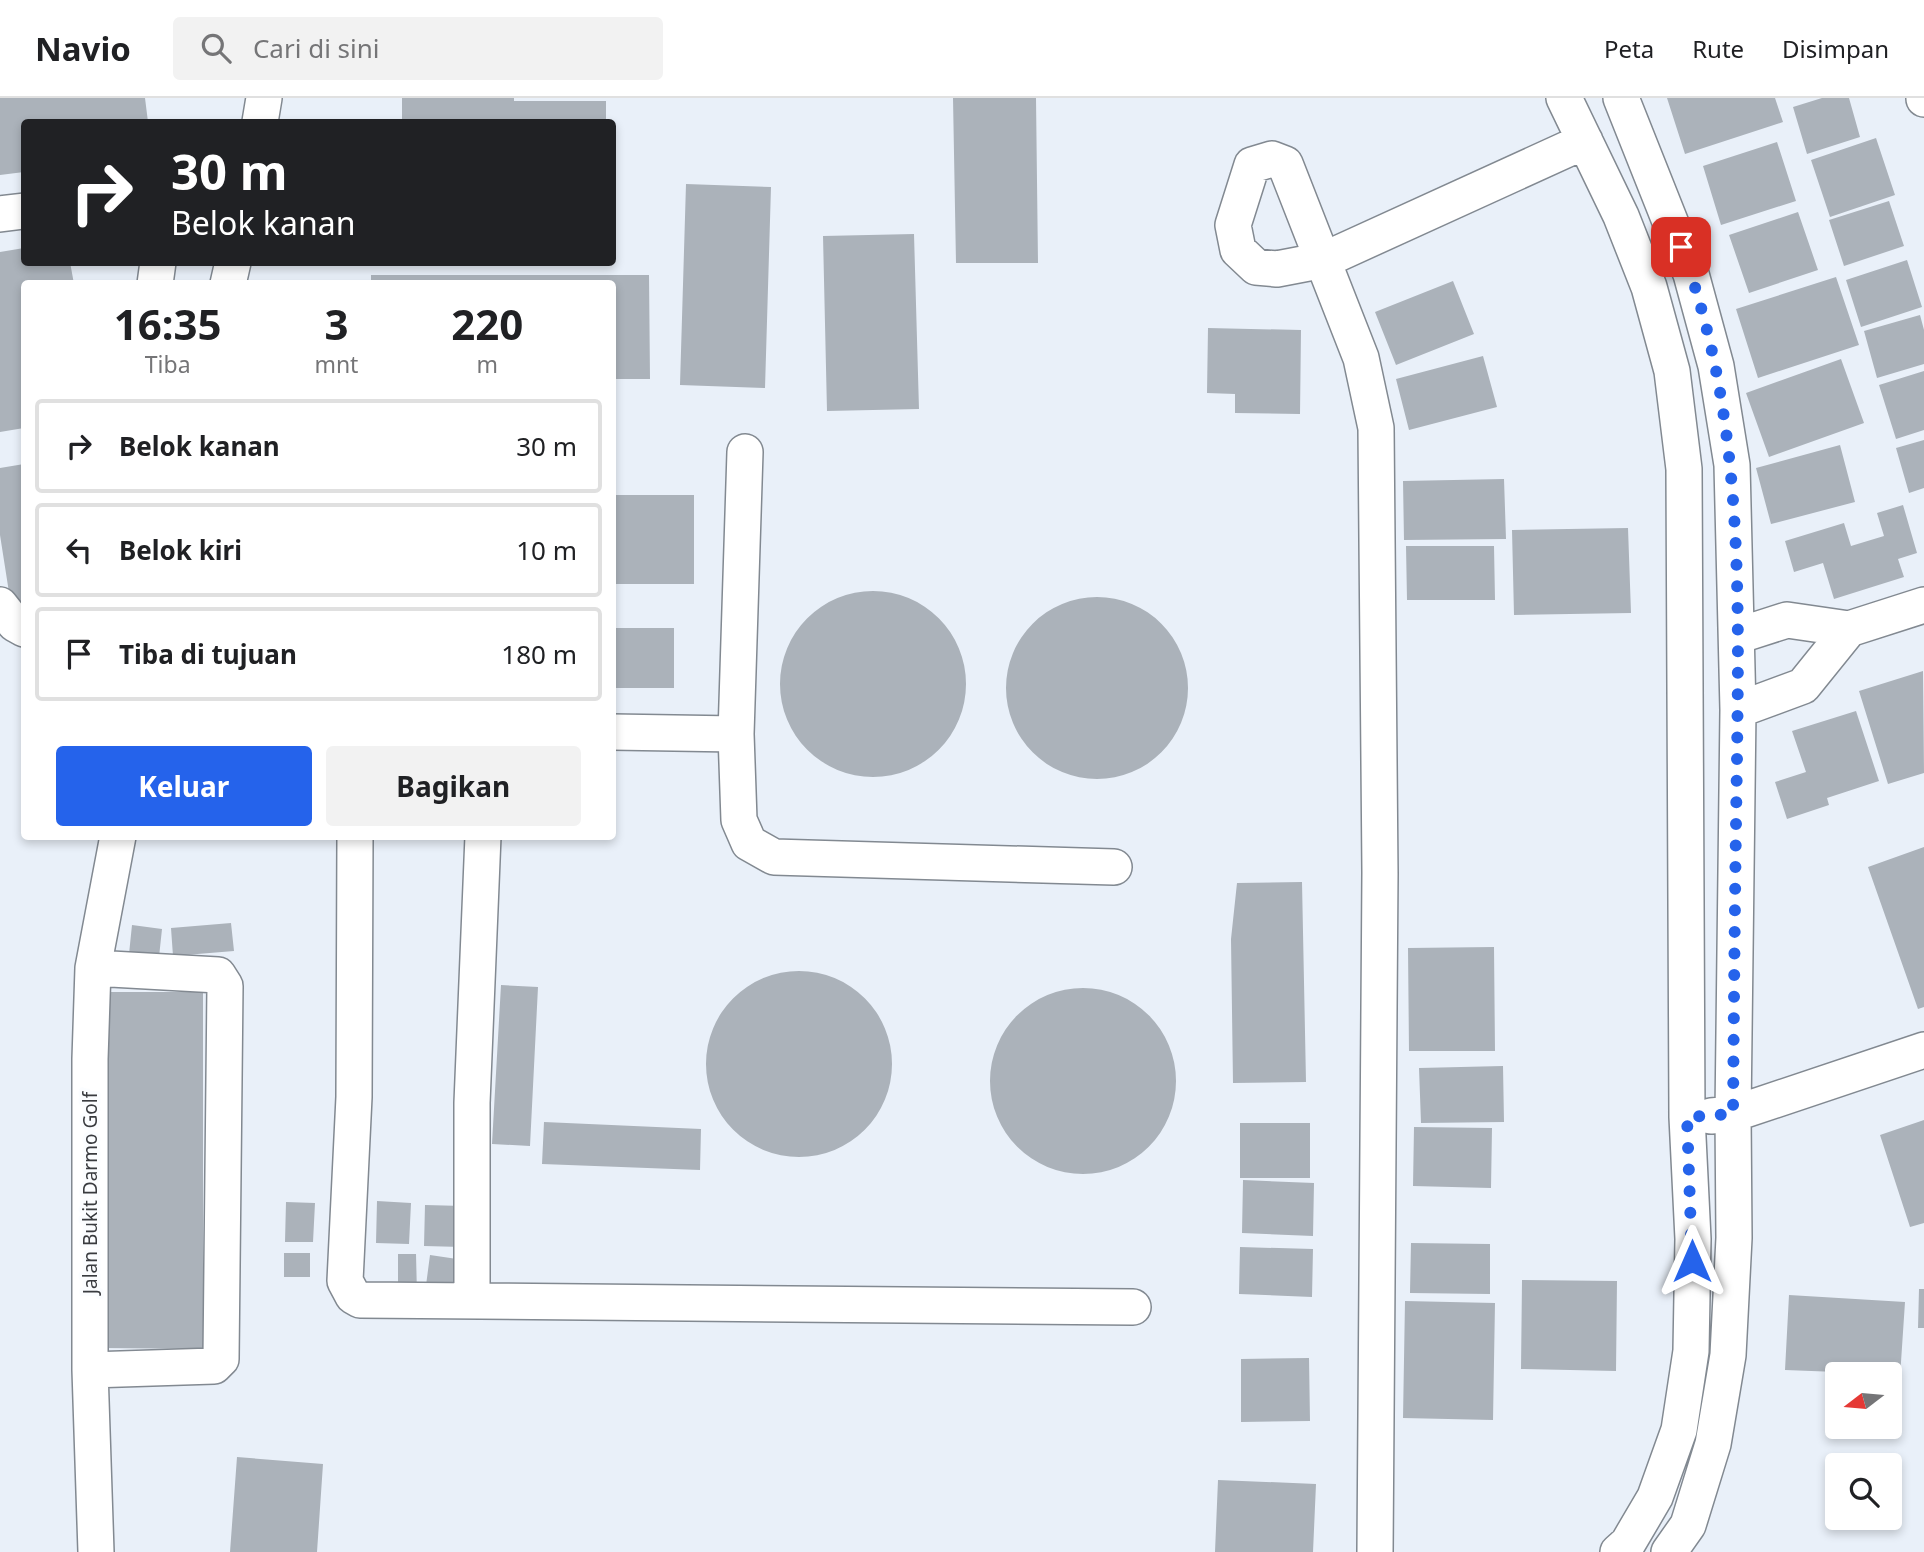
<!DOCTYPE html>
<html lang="id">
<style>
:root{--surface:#fff;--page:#f2f2f2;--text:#202124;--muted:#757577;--line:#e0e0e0;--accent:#2563eb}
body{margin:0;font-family:"Noto Sans",sans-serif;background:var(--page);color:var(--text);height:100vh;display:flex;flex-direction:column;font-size:26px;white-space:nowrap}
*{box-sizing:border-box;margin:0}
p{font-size:23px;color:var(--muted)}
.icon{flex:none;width:38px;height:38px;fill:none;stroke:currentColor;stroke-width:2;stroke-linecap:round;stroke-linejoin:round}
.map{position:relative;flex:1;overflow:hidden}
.details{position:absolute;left:21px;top:182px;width:595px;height:560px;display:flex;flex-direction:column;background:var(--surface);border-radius:7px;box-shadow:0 4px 10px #0003}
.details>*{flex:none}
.banner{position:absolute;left:21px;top:21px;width:595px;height:147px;border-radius:7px;box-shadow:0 4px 10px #0003;background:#202124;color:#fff;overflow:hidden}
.needle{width:46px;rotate:254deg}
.buttons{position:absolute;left:1825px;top:1264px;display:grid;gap:14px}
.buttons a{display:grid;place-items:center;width:77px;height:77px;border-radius:7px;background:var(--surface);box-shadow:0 4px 10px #0003;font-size:35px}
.pin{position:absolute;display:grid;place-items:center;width:60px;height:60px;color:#fff;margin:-30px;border-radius:14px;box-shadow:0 4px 10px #0006}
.me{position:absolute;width:77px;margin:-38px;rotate:0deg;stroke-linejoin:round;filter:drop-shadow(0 0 5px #0008)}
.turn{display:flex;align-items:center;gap:24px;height:147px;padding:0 35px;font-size:32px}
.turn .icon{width:91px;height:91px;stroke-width:2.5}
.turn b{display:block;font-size:49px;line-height:60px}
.eta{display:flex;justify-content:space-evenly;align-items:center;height:119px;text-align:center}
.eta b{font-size:42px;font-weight:700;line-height:49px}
.cta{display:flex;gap:14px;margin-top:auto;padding:14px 35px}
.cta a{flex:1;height:80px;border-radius:7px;background:var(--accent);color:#fff;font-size:28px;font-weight:700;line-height:80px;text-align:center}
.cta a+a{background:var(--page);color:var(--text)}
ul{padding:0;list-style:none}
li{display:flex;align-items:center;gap:21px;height:94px;margin:0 14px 10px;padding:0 21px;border:4px solid var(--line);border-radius:7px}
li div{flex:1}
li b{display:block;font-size:26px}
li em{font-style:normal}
header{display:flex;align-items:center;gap:42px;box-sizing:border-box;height:98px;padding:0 35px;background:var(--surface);border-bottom:2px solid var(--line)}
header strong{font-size:33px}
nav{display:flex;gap:38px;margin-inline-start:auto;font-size:24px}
.search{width:490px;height:63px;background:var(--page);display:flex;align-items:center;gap:18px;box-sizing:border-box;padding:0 24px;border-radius:7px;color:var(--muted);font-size:26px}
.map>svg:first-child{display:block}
.building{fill:#abb2ba}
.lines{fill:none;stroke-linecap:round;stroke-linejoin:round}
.minor-casing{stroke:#828991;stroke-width:38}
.minor{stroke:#fff;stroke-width:35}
.route{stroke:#2563eb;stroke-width:12;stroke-dasharray:0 21.6}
.labels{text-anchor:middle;stroke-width:7;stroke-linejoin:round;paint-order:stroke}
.street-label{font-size:19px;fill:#393b3f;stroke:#fbfdff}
</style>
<header>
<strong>Navio</strong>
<div class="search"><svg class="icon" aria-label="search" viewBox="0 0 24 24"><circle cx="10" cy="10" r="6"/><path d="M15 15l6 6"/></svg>Cari di sini</div>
<nav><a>Peta</a><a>Rute</a><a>Disimpan</a></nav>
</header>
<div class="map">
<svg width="1924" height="1454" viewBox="0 0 1924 1454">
<rect width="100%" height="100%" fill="#e9f0f9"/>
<path class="building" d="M0,0H145L148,24H24V74L0,77Z
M402,0H514V3H606V24H402Z
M953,0H1036L1038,165H956Z
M1667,0H1775L1783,24L1685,56Z
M1822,0H1849L1860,39L1807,56L1793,9Z
M1876,40L1895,97L1830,119L1811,62Z
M1777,44L1796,103L1721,127L1703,68Z
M686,86L771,89L765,290L680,287Z
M1889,103L1904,148L1844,168L1829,122Z
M1798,114L1818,172L1749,195L1729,137Z
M914,136L919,311L827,313L823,138Z
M24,150V164H70L74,186H24V330L0,334V154Z
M1907,162L1922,209L1861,229L1846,182Z
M371,177H649L650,281H612V186H371Z
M1836,179L1859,247L1758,280L1736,211Z
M1453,183L1474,236L1396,267L1375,214Z
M1920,217L1924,232V266L1877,280L1864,233Z
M1208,230L1301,232L1300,316L1235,315V296L1207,295Z
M1483,258L1497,309L1409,332L1396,281Z
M1841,261L1864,325L1769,359L1746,295Z
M1924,273V332L1896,341L1879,287Z
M1924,342V390L1909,395L1896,350Z
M1840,347L1855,404L1771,426L1756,370Z
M24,366V519L13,520L0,437V370Z
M1504,381L1506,441L1404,442L1403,383Z
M612,397H694V486H612Z
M1903,407L1917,455L1898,461L1904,479L1834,501L1823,465L1794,474L1785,443L1844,425L1851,448L1884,438L1877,415Z
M1628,430L1631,515L1514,517L1512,432Z
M1406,448H1494L1495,502H1407Z
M780 586a93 93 0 1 1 186 0a93 93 0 1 1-186 0Z
M1006 590a91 91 0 1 1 182 0a91 91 0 1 1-182 0Z
M612,530H674V590H612Z
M1923,573L1924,675L1888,686L1859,593Z
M1856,613L1879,683L1827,700L1829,707L1787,721L1775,684L1806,674L1792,633Z
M1924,749V909L1918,911L1868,769Z
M1302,784L1306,984L1233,985L1231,841L1237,785Z
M231,825L234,853L173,858L171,830Z
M132,827L162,831L159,859L129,856Z
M1494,849L1495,953H1409L1408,850Z
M706 966a93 93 0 1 1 186 0a93 93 0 1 1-186 0Z
M501,887L538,889L530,1048L492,1046Z
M990 983a93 93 0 1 1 186 0a93 93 0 1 1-186 0Z
M103,894H203V1251L103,1250Z
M1503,968L1504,1024L1421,1025L1419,970Z
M1924,1022V1125L1910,1129L1880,1037Z
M544,1024L701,1031L700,1072L542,1066Z
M1240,1025H1310V1080H1240Z
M1414,1029L1492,1030L1491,1090L1413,1088Z
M1243,1082L1314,1085L1313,1138L1242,1135Z
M377,1103L411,1105L409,1146L376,1145Z
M286,1104L315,1105L313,1144H285Z
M425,1107L463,1108L462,1149L424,1148Z
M1411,1145L1490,1146V1196L1410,1195Z
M1240,1149L1313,1151L1312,1199L1239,1196Z
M284,1155H310V1179H284Z
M398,1156H416L417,1196H398Z
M430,1157L457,1161L452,1199L425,1195Z
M1522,1182L1617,1183L1616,1273L1521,1271Z
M1919,1191H1924V1230H1918Z
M1789,1197L1905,1204L1900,1279H1890V1276L1785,1272Z
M1405,1203L1495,1205L1493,1322L1403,1320Z
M1309,1260L1310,1323L1241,1324V1261Z
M237,1359L323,1366L317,1454H230Z
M1218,1382L1316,1386L1313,1454H1215Z"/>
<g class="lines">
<defs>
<path id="minor" d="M1564,0L1621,118L1649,189L1672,273L1684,371L1687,1019L1693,1141L1691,1253L1679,1332L1655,1399L1628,1445L1618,1454
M1621,0L1691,176L1716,268L1732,367L1738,612L1733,1016L1734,1140L1728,1257L1713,1346L1688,1427L1669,1454
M1924,0V1
M260,24L264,0
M0,116L24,113
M155,186L158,164
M228,186L233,164
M745,354L736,636L739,722L749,745L774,759L1114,769
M0,507L15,526L24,531
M1849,531L1924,507
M1737,538L1787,522L1849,531L1803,588L1738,612
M612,634L736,636
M355,738L354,999L345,1183L353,1198L360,1202L1133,1209
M1711,1018L1733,1016L1924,952
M472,1203V1005L483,738
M90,1272L214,1268L221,1261L225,888L218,877L93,870
M96,1454L90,1272V961L93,870L118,738
M1375,1454L1380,775L1376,330L1361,260L1285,66L1272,61L1252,67L1233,127L1238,152L1256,169L1277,171L1324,162L1585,43"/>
</defs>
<use href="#minor" class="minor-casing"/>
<use href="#minor" class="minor"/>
</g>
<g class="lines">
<path class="route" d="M1681,149C1743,311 1739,491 1737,662C1735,780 1734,898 1733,1016L1687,1019L1692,1163"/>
</g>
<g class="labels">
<g class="street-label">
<text transform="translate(90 1095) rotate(-90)" y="7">Jalan Bukit Darmo Golf</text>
</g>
</g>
</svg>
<div class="buttons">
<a><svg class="needle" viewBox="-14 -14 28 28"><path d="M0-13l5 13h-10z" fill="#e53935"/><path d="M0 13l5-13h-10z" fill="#757577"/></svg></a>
<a><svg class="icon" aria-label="search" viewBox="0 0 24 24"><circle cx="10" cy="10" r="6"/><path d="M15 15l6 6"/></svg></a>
</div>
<div class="pin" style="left:1681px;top:149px;background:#d93025"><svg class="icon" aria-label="arrive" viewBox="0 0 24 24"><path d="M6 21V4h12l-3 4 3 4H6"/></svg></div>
<svg class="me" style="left:1692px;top:1163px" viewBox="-20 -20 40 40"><path d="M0-17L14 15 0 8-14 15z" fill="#2563eb" stroke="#fff" stroke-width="4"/></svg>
<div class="banner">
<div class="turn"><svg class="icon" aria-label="right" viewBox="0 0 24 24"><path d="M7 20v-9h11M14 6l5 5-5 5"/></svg><div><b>30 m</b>Belok kanan</div></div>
</div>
<section class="details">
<div class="eta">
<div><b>16:35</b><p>Tiba</p></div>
<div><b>3</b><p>mnt</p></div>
<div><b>220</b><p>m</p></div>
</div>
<ul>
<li><svg class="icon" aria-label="right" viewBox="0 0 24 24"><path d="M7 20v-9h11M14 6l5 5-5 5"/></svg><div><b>Belok kanan</b></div><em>30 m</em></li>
<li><svg class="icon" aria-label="left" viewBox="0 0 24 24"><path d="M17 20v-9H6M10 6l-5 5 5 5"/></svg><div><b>Belok kiri</b></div><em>10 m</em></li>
<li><svg class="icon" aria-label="arrive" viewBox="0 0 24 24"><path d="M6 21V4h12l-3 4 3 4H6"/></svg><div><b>Tiba di tujuan</b></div><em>180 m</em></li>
</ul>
<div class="cta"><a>Keluar</a><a>Bagikan</a></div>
</section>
</div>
